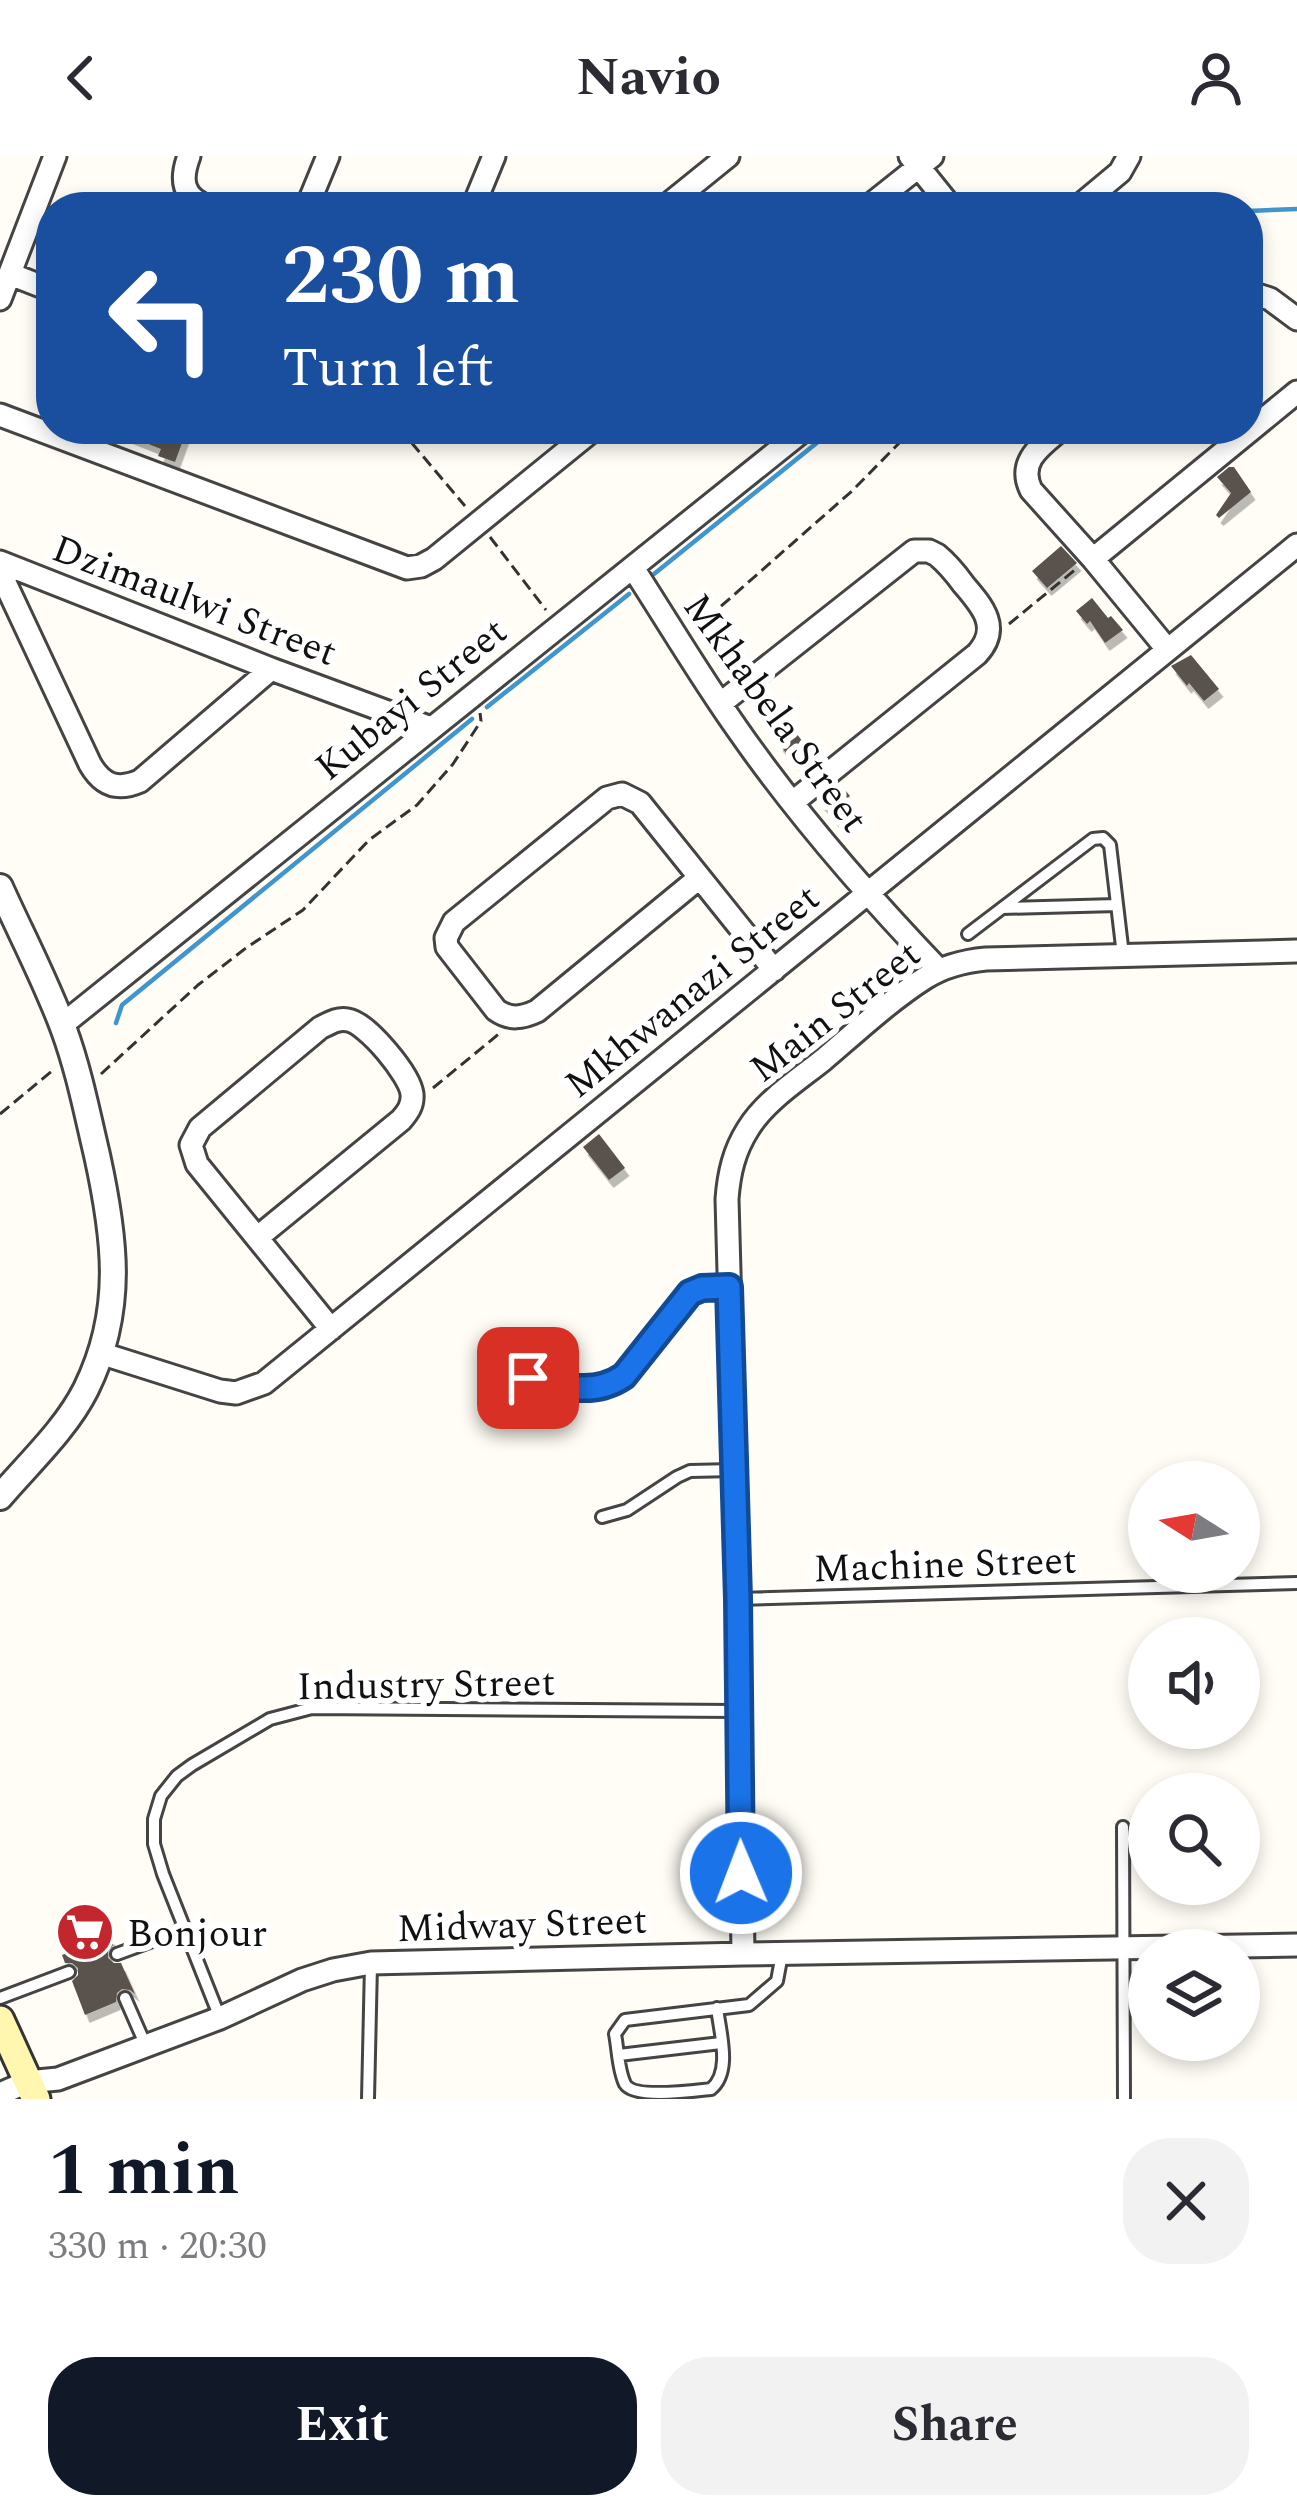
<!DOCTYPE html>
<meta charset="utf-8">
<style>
:root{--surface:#fff;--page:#f2f2f3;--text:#2b2b33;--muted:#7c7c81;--accent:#111827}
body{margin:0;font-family:Spectral,serif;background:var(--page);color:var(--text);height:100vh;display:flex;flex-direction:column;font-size:45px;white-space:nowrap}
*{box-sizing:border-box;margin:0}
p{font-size:39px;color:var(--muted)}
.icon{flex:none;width:66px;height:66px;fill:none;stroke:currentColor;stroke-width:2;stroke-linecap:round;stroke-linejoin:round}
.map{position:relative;height:1943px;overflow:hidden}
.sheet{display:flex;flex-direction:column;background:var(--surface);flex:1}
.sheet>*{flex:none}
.guide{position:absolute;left:36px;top:36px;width:1227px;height:252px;border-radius:48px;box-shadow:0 6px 18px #0003;background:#1a4fa0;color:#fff;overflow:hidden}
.needle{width:78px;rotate:281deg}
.controls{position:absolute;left:1128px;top:1305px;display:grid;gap:24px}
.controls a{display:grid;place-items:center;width:132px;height:132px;border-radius:50%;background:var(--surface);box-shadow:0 6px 18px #0003;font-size:60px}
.pin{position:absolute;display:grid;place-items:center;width:102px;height:102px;color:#fff;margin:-51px;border-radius:24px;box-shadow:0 6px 18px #0006}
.me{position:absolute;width:132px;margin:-66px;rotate:359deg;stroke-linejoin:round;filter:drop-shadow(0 0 9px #0008)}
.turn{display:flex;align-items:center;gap:42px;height:252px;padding:0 48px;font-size:54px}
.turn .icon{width:156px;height:156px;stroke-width:2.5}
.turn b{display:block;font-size:84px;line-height:102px}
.round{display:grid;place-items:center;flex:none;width:126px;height:126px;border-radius:48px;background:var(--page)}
.overview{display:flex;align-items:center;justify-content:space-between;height:204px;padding:0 48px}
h1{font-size:72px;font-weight:700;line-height:90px;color:var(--accent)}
.cta{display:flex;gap:24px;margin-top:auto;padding:24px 48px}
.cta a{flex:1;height:138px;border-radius:48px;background:var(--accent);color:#fff;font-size:48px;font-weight:700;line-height:138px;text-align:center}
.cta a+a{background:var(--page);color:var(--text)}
header{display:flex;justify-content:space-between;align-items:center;height:156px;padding:0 48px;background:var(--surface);font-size:54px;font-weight:700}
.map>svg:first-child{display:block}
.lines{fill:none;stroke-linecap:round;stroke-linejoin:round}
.stream{stroke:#3f96cf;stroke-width:4.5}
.building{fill:#5a524d;filter:url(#shadow)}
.service-casing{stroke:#444;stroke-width:16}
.minor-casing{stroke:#444;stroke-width:27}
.tertiary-casing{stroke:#444;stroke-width:30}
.secondary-casing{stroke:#333;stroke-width:33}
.path{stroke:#333;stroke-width:3;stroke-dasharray:12 6;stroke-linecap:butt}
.service{stroke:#fff;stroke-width:10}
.minor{stroke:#fff;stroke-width:21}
.tertiary{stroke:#fff;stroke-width:24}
.secondary{stroke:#fff6b0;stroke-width:27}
.route-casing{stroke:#114b97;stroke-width:30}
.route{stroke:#1a73e8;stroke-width:21}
.labels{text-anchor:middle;stroke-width:12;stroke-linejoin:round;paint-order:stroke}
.street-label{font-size:39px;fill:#111;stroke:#fff}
.poi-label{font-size:39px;fill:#111;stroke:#fff;text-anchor:start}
</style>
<header><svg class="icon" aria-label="back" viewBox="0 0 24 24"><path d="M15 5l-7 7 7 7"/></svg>Navio<svg class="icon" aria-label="person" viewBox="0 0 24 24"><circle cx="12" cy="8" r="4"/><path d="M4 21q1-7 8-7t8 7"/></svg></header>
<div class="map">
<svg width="1297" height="1943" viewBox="0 0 1297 1943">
<defs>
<filter id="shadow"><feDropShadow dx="4.5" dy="8" stdDeviation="0" flood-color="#0004"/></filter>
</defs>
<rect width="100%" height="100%" fill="#fffdf5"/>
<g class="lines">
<path class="stream" d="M1248,55L1297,53
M654,418L834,273
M487,551L629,438
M116,867L122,849L472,563"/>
</g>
<path class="building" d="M179,273L186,276L175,306L158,300L161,293L113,274Z
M1229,311H1234L1251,336L1219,362L1216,359L1231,337L1217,321Z
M1061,390L1077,407L1047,432L1032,415Z
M1092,442L1108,462L1111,460L1123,474L1105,487L1090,465L1087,468L1076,455Z
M1191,499L1219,533L1204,545L1189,527L1187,530L1171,510Z
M794,574L814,601L815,606L803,617L778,587Z
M841,629L850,640L846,643L858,658L841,672L820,646Z
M599,978L625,1012L609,1024L583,991Z
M110,1780L113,1789L108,1795V1802L114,1807H121L135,1838L130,1834L122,1833L117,1837L116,1846L85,1859L72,1825L78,1819V1812L72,1807H65L62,1799Z"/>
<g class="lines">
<defs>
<path id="service" d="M1002,752L1117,749
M968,778L1093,683L1103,682L1110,689L1123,799
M528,1223C563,1230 593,1241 624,1220L690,1137L702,1132L729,1131
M602,1361L627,1354L677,1321L690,1315L734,1314
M738,1443L1297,1427
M1123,1671L1124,1943
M117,1798L185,1773
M0,1842L69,1816
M125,1842L146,1890
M717,1852C720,1877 732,1916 711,1933C692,1935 634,1943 625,1928C618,1914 618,1893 615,1878L625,1864L749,1849L777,1825L782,1798
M220,1862L163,1718L154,1688V1663L161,1640L177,1620L192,1609L270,1563L312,1552L737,1555
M619,1899L721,1887
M368,1943L371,1808"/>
<path id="minor" d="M189,0C180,24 182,41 208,51
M910,0L951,51
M307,51L328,0
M473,51L494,0
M665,51L728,0
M868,51L932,0
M1078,51L1120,16L1129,0
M10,118L51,134
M1248,136L1270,143L1297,163
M0,143L55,0
M0,259L407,412L421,410L434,403L594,273
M1061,273C1041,290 1017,305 1031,334L1093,403L1167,493
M1093,403L1297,236
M0,406L271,513L431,572
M633,412C668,466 701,522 738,574C798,660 867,739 939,814
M0,416L90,608C102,629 117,635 140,625L271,513
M720,548L914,395H929L937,399C948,408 956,418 964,429C983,451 1001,472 977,498L793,646
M699,722L537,855C522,862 510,864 496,854L447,791L446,782L454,766L607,642L622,638L640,647L774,814
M62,869L805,273
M258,1081L401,964C408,956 413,949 412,938C410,919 367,867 348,864C337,862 330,867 320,872L200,972L191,989L197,1008L331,1173
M100,1197L220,1235L236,1237L264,1227L1297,389
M743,1798L738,1443L727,1043C729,1017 734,995 748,973C765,945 798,924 823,904C856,876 889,845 925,822C944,810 964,805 986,803L1297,795
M0,1938L27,1926L58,1923L220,1862L302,1824L333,1814L371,1807L743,1798L1297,1789"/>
<path id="tertiary" d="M0,731C21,778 46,825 64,874C79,915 87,957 97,999C115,1081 125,1154 86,1233C66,1273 29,1307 0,1341"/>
<path id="secondary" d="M0,1864L36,1943"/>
</defs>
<use href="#service" class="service-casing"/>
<use href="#minor" class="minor-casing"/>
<use href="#tertiary" class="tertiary-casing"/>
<use href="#secondary" class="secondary-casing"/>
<path class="path" d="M400,273L465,350
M490,381L546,454
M1009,468L1076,413
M694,474L852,335L913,273
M101,918L198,829L246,792L303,754L369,684L417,649L453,608L481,565L480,557
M433,932L500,877
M0,958L52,915"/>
<use href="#service" class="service"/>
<use href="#minor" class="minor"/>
<use href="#tertiary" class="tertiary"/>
<use href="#secondary" class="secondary"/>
</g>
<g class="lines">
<defs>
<path id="route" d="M528,1222C563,1230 593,1241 624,1220L690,1137L702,1132L729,1131L738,1443L741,1717"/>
</defs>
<use href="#route" class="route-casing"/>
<use href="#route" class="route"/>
</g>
<defs>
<symbol id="supermarket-disc" viewBox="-11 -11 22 22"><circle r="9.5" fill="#c4262e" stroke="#fff"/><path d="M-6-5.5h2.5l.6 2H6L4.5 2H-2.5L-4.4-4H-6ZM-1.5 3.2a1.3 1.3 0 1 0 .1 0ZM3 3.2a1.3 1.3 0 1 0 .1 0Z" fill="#fff"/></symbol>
</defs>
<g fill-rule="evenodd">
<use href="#supermarket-disc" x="52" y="1743" width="66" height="66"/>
</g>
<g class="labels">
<g class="street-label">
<text transform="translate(195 443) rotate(21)" y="14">Dzimaulwi Street</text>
<text transform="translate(410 542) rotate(-39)" y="14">Kubayi Street</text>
<text transform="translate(777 556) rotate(54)" y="14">Mkhabela Street</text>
<text transform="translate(691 834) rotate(-39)" y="14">Mkhwanazi Street</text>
<text transform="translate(834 854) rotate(-38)" y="14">Main Street</text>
<text transform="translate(945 1407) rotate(-2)" y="14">Machine Street</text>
<text transform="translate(426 1527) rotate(-1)" y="14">Industry Street</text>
<text transform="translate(522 1767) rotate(-2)" y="14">Midway Street</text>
</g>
<g class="poi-label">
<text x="127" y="1790">Bonjour</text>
</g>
</g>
</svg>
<div class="controls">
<a><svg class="needle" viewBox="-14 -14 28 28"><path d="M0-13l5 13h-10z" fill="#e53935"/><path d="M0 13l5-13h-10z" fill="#7c7c81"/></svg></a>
<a><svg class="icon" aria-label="sound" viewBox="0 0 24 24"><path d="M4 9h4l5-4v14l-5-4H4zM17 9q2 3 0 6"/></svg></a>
<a><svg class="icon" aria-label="search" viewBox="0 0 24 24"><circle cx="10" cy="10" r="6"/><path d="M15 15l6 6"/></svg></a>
<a><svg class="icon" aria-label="layers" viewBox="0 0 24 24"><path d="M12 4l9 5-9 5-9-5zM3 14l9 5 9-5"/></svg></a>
</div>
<div class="pin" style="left:528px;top:1222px;background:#d93025"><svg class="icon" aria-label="arrive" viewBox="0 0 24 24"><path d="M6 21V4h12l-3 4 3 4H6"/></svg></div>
<svg class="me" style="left:741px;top:1717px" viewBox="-20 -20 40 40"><circle r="17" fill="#1a73e8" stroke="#fff" stroke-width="3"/><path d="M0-11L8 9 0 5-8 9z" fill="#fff"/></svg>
<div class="guide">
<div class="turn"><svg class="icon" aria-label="left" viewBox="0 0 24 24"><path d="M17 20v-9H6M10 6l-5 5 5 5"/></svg><div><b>230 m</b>Turn left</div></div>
</div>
</div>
<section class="sheet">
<div class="overview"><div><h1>1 min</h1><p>330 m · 20:30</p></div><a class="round"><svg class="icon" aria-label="close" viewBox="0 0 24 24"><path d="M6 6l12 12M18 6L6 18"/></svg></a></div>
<div class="cta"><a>Exit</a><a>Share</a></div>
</section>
